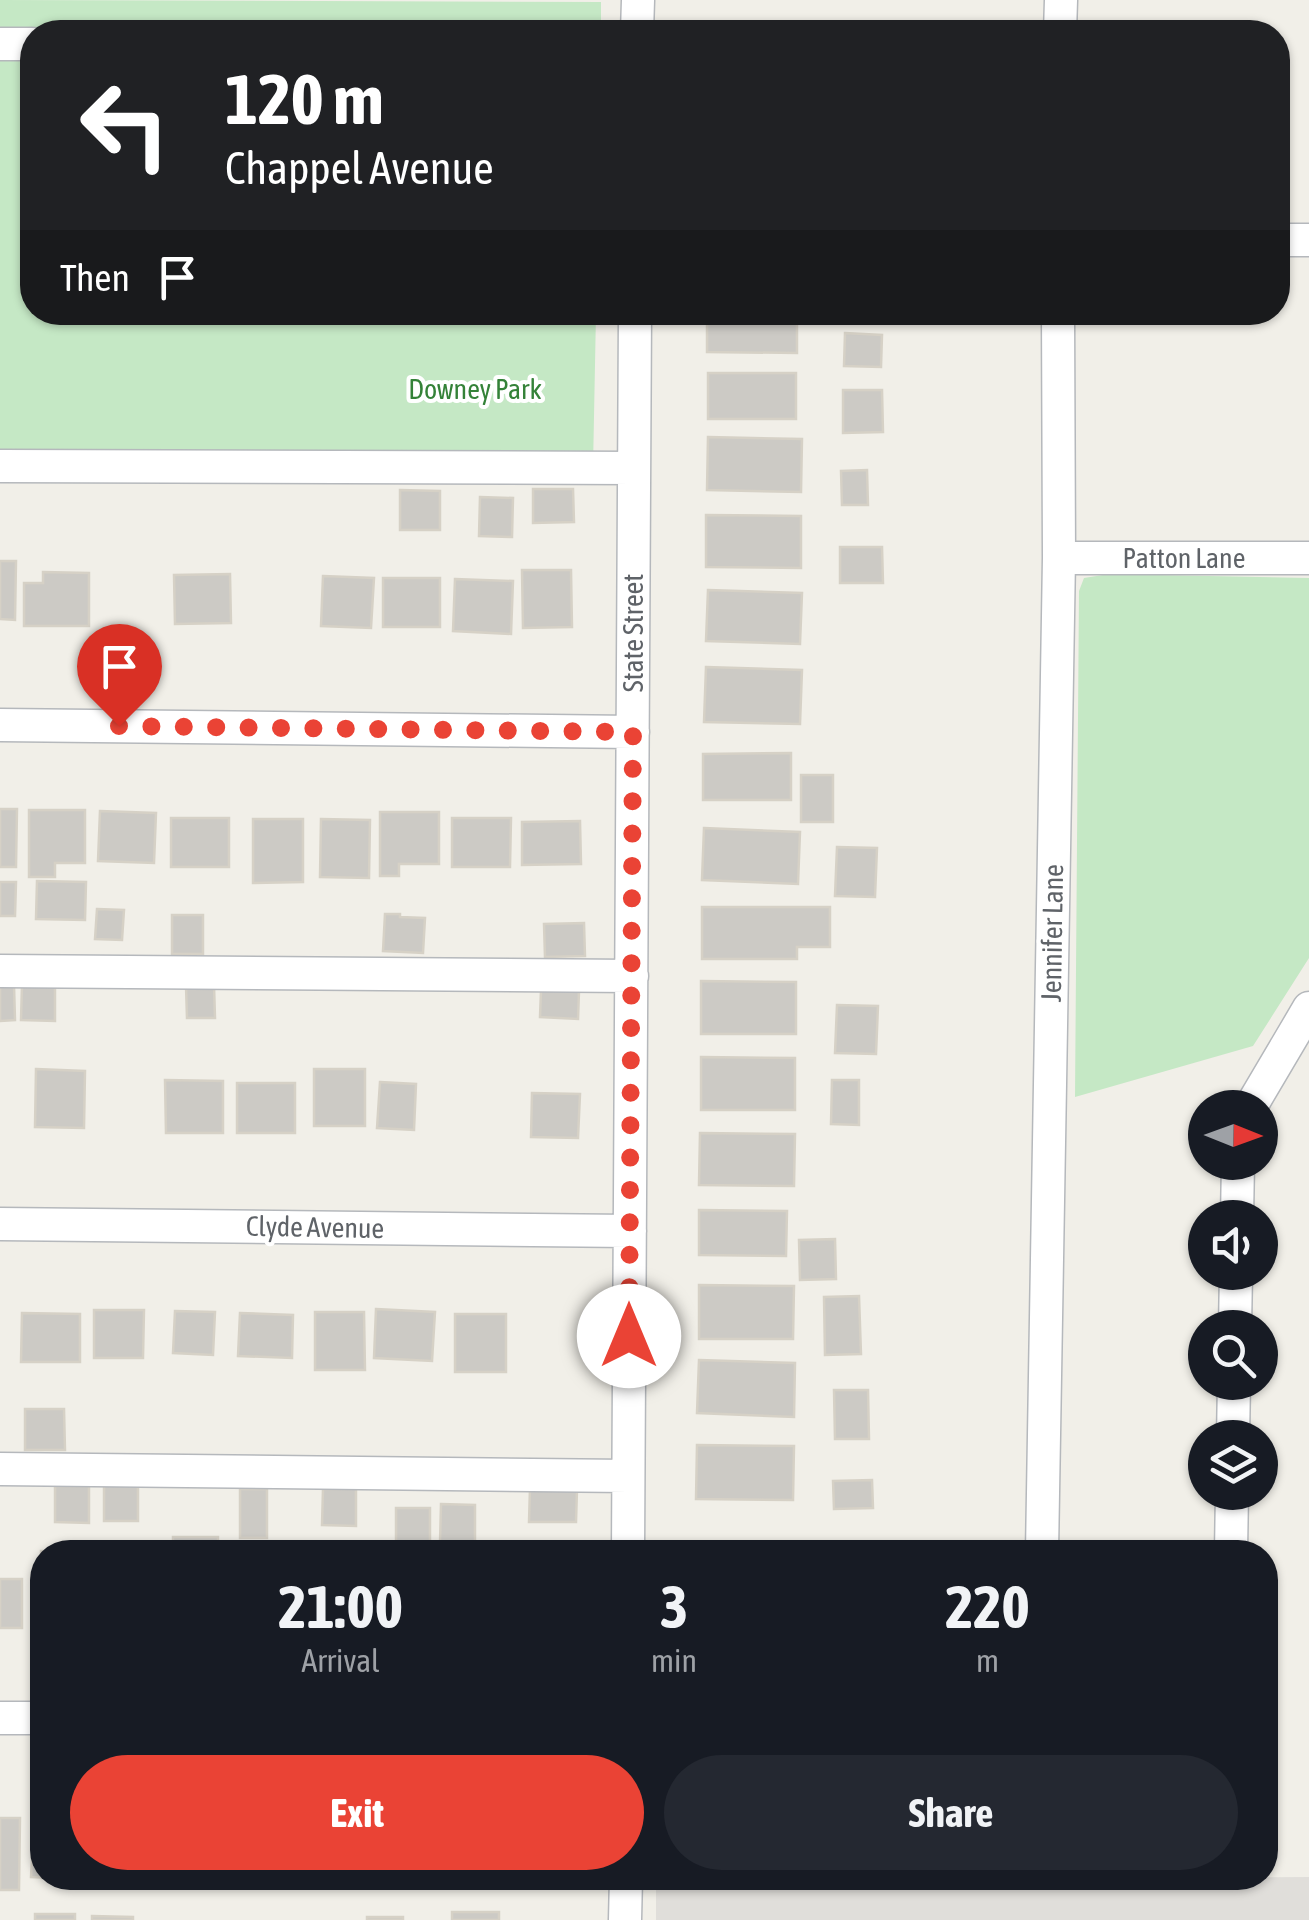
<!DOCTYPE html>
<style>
:root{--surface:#171b24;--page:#242831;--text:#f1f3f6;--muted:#9ea1a6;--accent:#ea4335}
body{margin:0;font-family:"Asap Condensed",sans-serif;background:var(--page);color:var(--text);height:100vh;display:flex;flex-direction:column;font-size:38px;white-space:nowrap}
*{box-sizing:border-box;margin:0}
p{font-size:32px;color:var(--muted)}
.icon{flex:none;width:55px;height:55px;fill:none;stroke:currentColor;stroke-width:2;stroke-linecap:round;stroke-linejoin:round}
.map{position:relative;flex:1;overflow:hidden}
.side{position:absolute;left:30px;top:1540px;width:1248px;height:350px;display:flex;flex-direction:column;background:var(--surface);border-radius:40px;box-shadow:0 2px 8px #0004}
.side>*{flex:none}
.guide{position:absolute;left:20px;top:20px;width:1270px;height:305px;border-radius:40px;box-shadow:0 2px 8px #0004;background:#202124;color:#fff;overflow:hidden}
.needle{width:65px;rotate:91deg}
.buttons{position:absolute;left:1188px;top:1090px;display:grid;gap:20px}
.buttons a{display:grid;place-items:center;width:90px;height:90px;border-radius:50%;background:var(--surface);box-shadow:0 2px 8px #0004;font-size:50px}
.pin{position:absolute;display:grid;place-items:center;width:85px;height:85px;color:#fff;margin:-102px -42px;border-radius:50% 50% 50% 0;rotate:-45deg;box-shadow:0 0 10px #0007}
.pin .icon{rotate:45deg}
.me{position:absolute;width:110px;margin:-55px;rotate:0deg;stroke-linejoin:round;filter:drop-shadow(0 0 8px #0008)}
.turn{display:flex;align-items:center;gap:35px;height:210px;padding:0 40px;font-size:45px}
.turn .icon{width:130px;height:130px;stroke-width:2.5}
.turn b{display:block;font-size:70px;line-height:85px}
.then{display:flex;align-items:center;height:95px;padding:0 40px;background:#0003;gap:20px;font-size:38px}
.eta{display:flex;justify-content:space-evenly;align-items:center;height:170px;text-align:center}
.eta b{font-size:60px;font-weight:700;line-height:70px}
.cta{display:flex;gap:20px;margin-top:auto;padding:20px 40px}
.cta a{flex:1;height:115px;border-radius:60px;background:var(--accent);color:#fff;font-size:40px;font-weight:700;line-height:115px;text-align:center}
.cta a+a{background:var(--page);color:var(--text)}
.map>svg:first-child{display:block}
.industrial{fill:#e0deda}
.green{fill:#c5e8c5}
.building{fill:#cccac5;stroke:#d6d1c6;stroke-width:2.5}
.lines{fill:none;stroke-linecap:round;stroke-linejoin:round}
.minor-casing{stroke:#b5b8bc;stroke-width:35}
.minor{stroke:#fff;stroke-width:32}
.route{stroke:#ea4335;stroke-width:18;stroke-dasharray:0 32.4}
.labels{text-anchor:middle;stroke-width:8;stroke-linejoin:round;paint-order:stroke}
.park-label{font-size:28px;fill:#348238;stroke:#fff}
.street-label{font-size:28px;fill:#5f6368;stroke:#fff}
</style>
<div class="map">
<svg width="1309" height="1920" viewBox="0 0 1309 1920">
<rect width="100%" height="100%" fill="#f1efe8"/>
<path class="industrial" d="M1309,1877V1920H656V1878H864L865,1880Z"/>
<path class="green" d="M0,0L601,2V32H32V312L596,313L593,468L0,458Z
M1109,574L1309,578V958L1253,1046L1075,1097L1079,591L1084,578Z"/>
<path class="building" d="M707,312H797V353L707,352Z
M845,333L882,335L881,367L844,366Z
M708,373H796V419H708Z
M843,390H882L883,432L843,433Z
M708,437L802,439L801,492L707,490Z
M867,470L868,505H842L841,471Z
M533,489H573L574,522L533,523Z
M400,490L440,491V530H400Z
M480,497L513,498L512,537L479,536Z
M706,515L801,516V568L706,567Z
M840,547H882L883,583H840Z
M0,561H16L15,620L0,619Z
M522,570H571L572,627L523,628Z
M43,572L89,573V626H24V583H43Z
M230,574L231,623L175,624L174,575Z
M323,576L374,578L371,628L321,626Z
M383,578H440V627H383Z
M455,579L513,581L511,634L453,631Z
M708,590L802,593L800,644L706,641Z
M706,667L802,670L800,724L704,722Z
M791,753V800H703V754Z
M801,775H833V822H801Z
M0,809H17L16,867H0Z
M29,810H85V863H55V877H29Z
M100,811L156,813L154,863L98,861Z
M380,812H439V864H399V876H380Z
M171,818H229V867H171Z
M452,818H511L510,867H452Z
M253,819H303V882L253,883Z
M321,819L370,820L369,878L320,877Z
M580,821L581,864L522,865V822Z
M704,828L800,832L798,884L702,880Z
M837,847L877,848L875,897L835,896Z
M37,881L86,882L85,920L36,919Z
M0,882H16L15,916H0Z
M702,907H830V947H797V959H702Z
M97,909L124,910L122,940L95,939Z
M385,914H400V917L425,918L423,953L383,951Z
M172,915H203V954H172Z
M584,923L585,956L545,957L544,924Z
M701,981L796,982V1034H701Z
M0,985H14L15,1020L0,1021Z
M22,985H55V1021L21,1020Z
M214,985L215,1018H187L186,986Z
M541,990L579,991L578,1019L540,1017Z
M837,1005L878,1006L876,1054L835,1053Z
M701,1057L795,1058V1110H701Z
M36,1069L85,1071L84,1128L35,1127Z
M314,1069H365V1126H314Z
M165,1080L223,1081V1133H166Z
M832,1080H859V1125L831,1124Z
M380,1082L416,1084L414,1130L377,1128Z
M237,1083H295V1133H237Z
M532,1093L580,1094L578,1138L531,1137Z
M700,1133L795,1134L794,1186L699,1185Z
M699,1210L787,1211L786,1256L699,1255Z
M835,1239L836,1279L800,1280L799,1240Z
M699,1285L794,1286L793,1339H699Z
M859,1296L861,1354L825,1355L824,1297Z
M376,1309L435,1312L432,1361L374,1358Z
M94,1310H144L143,1358H94Z
M175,1311L215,1312L213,1355L173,1353Z
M315,1312H364L365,1370H315Z
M22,1313L80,1314V1362H21Z
M240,1313L293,1315L292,1358L238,1356Z
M455,1314H506V1372H455Z
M699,1360L795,1363L794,1417L697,1413Z
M834,1390H868L869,1439H835Z
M25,1409H64L65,1450H25Z
M697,1445L794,1446L793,1500L696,1499Z
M872,1480L873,1508L834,1509L833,1481Z
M104,1485H138V1521H104Z
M55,1486H89V1523L55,1522Z
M530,1488L577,1489L576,1522H529Z
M240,1489H267V1538H240Z
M323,1489H356V1526L322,1525Z
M441,1504L475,1505V1544L440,1543Z
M396,1508H430V1544L396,1545Z
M173,1537H218V1552H173Z
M480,1545V1552H440V1546Z
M696,1545H799V1552H696Z
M41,1551L83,1552H42V1610H40Z
M0,1579H22V1628H0Z
M0,1818H20L19,1890H0Z
M34,1819H42V1878H81V1879L31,1877Z
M306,1878H356V1880Z
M452,1912H499V1920H452Z
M35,1914H75V1920H35Z
M92,1916L133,1917V1920H92Z
M367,1917H403V1920H367Z"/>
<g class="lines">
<defs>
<path id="minor" d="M637,32L638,0
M1060,32L1061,0
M0,44H32
M1278,240H1309
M0,466L634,468
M1059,558H1309
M0,725L633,732
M0,971L632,976
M1250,1108L1309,1008
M1237,1218L1238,1162
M0,1224L630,1231
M1235,1328L1236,1272
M1233,1438L1234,1382
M0,1469L628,1476
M628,1552L635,312
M1042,1552L1059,558L1058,312
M1231,1552L1232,1492
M0,1718H42
M625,1920L626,1878"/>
</defs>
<use href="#minor" class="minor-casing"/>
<use href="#minor" class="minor"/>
</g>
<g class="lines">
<path class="route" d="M119,726L633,732L629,1336"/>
</g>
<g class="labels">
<g class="park-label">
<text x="475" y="399">Downey Park</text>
</g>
<g class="street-label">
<text x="1184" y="568">Patton Lane</text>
<text transform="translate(633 633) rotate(-90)" y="10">State Street</text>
<text transform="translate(1052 933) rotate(-89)" y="10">Jennifer Lane</text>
<text transform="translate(315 1227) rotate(1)" y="10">Clyde Avenue</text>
</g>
</g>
</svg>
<div class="buttons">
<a><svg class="needle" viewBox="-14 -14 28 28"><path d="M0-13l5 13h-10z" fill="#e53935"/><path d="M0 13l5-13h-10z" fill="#9ea1a6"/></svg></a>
<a><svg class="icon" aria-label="sound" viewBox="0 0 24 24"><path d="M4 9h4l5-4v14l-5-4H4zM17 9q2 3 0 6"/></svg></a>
<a><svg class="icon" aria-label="search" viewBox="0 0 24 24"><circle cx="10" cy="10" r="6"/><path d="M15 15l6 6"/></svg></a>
<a><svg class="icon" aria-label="layers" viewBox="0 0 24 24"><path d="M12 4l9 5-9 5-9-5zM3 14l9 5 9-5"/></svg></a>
</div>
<div class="pin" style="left:119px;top:726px;background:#d93025"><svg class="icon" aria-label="arrive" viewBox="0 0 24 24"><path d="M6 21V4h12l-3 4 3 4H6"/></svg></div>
<svg class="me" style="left:629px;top:1336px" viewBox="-20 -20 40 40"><circle r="19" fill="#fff"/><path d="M0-13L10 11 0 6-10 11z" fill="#ea4335"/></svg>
<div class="guide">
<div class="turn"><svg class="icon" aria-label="left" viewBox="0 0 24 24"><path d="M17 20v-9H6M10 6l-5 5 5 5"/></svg><div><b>120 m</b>Chappel Avenue</div></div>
<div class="then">Then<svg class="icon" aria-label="arrive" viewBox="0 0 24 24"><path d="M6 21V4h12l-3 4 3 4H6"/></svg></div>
</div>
<section class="side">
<div class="eta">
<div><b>21:00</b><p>Arrival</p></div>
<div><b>3</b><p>min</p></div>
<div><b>220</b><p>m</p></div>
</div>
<div class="cta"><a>Exit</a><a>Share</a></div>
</section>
</div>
